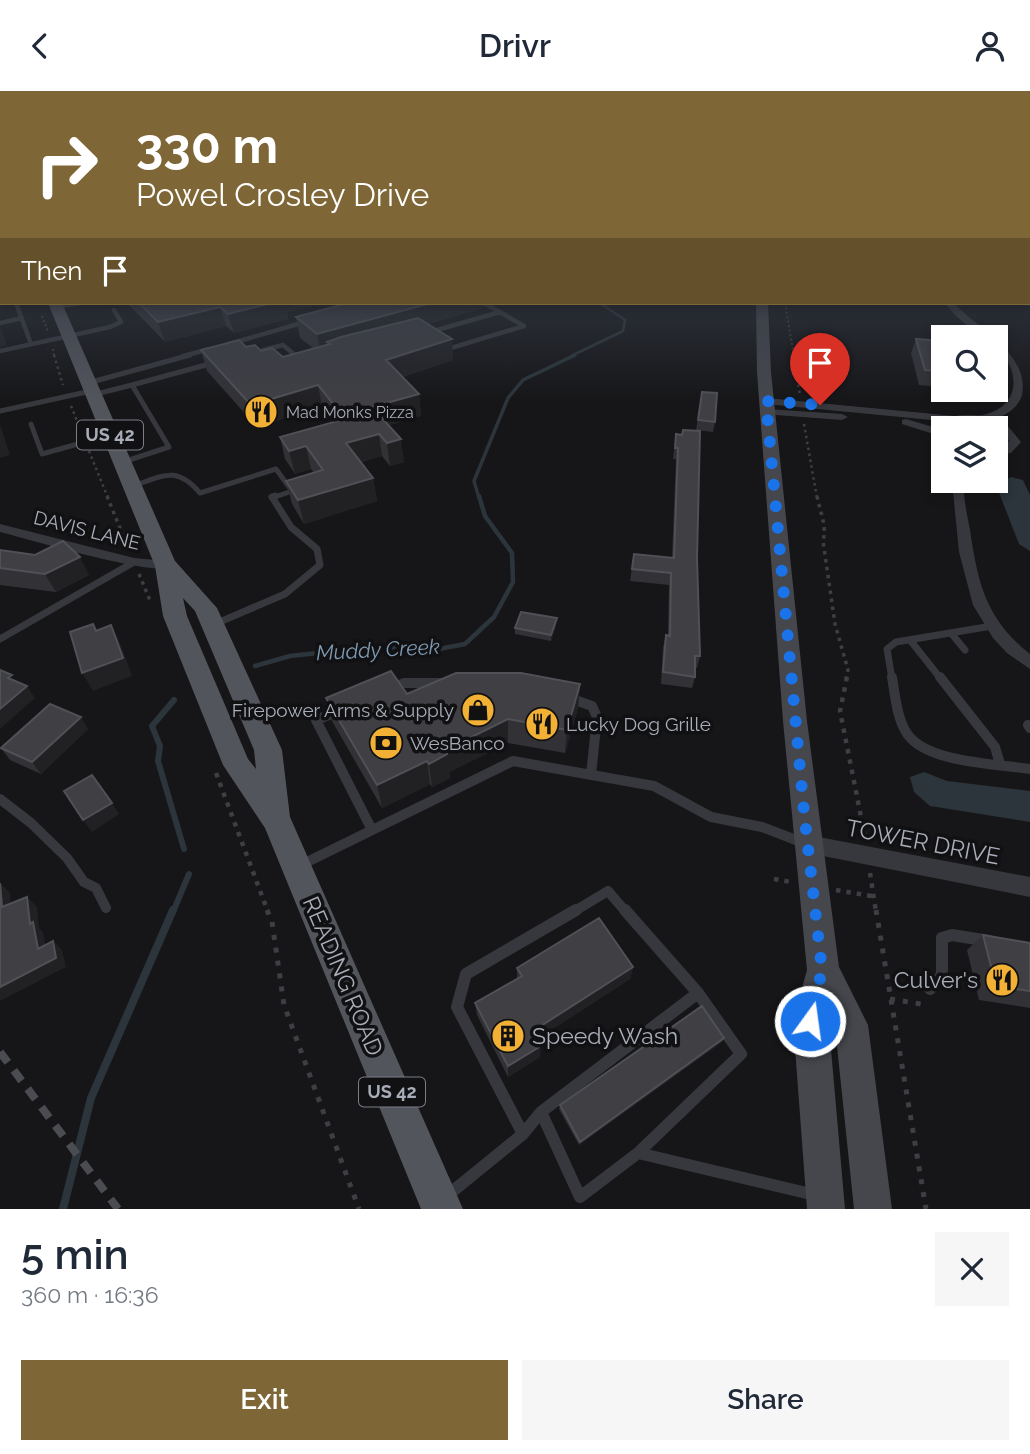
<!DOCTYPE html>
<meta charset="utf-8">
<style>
:root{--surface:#fff;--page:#f6f6f7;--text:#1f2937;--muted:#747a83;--accent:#7e6636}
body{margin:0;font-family:Raleway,sans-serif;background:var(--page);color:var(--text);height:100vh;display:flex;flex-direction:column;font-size:26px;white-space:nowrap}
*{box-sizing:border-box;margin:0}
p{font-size:23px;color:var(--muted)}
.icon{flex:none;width:38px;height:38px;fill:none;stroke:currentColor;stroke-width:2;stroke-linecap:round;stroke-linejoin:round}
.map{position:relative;height:1118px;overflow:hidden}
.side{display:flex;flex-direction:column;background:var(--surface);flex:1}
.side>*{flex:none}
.guide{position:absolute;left:0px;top:0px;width:1031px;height:214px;box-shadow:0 4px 10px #0003;background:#7e6636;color:#fff;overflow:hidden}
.tools{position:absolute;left:931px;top:234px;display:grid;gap:14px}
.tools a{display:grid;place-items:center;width:77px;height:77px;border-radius:0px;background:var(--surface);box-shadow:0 4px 10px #0003;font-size:35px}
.pin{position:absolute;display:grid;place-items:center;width:60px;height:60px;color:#fff;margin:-72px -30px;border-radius:50% 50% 50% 0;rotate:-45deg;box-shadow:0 0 7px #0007}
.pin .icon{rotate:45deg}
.me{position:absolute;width:77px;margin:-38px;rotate:14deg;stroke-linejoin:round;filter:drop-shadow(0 0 5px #0008)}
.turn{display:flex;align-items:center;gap:24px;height:147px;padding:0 21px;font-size:32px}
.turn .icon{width:91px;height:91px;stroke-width:2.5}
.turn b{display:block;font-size:49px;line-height:60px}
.then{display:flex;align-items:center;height:66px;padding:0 21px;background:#0003;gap:14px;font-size:26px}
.round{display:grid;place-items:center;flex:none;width:74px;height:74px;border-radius:0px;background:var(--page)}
.overview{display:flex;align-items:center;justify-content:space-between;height:119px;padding:0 21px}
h1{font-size:42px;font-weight:600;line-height:52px}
.cta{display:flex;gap:14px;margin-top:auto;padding:14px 21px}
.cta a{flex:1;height:80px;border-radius:0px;background:var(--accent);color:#fff;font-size:28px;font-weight:600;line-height:80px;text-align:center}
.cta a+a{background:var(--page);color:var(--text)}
header{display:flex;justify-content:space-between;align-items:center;height:91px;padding:0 21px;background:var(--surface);font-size:32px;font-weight:600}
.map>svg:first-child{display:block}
.water{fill:#2c353c}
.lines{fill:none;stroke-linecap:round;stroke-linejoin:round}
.stream-far4{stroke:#2c353c;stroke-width:2.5}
.stream-far3{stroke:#2c353c;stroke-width:3.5}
.stream-far2{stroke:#2c353c;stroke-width:4.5}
.stream-far1{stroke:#2c353c;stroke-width:6}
.stream{stroke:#2c353c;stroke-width:8}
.path-far4{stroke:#3d3f44;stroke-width:2;stroke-dasharray:2 2.5;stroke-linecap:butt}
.path-far3{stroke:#3d3f44;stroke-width:2.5;stroke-dasharray:2.5 3.5;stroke-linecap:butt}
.path-far2{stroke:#3d3f44;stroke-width:3.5;stroke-dasharray:3.5 4.5;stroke-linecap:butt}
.path-far1{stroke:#3d3f44;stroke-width:4.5;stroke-dasharray:4.5 6;stroke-linecap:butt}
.path{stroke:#3d3f44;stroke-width:5;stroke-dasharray:5 8;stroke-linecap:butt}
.service-far4{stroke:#37383d;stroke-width:4.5}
.service-far3{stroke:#37383d;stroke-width:5}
.service-far2{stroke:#37383d;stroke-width:7}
.service-far1{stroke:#37383d;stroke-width:10}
.service{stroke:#37383d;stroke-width:12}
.minor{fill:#37383d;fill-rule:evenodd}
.secondary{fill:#45474d;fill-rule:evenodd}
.primary{fill:#53555c;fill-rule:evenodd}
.rail{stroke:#4a4c52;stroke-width:8;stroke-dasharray:13 10;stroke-linecap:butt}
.wall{fill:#323236}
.shaded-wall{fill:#212124}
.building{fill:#3f3f44;stroke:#4f5156;stroke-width:2}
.route{stroke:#1a73e8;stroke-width:12;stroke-dasharray:0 21.6}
.labels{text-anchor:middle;stroke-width:7;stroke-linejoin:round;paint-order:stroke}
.far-poi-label{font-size:16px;fill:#a8adb8;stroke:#111113;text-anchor:start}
.shield{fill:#111113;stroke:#7b7e86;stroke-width:2}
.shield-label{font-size:18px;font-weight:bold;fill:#a8adb8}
.street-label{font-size:19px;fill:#a8adb8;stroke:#111113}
.poi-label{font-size:19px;fill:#a8adb8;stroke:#111113;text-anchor:start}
.water-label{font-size:21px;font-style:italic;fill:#7f9bb3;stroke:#111113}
.near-street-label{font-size:23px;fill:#a8adb8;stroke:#111113}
.near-poi-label{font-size:23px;fill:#a8adb8;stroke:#111113;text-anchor:end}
</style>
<header><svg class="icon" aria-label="back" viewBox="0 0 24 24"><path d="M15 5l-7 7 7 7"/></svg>Drivr<svg class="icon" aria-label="person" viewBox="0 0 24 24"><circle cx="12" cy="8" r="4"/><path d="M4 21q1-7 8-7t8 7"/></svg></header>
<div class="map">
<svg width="1030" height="1118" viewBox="0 0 1030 1118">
<rect width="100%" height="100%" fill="#161618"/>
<path class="water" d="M1011,386L1023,389L1030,404V460L1019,453L996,394Z
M924,681L947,690L1030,700V731L930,715L914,701L910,686Z"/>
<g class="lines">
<path class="stream-far4" d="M571,265L623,240L625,229L600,212"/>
<path class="stream-far3" d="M479,407L474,390L508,307L523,289L575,264"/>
<path class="stream-far2" d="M255,575L290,565L336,560L409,555L439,558L465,553L494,526L513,491L512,462L485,425L479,405"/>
<path class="stream-far1" d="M174,609L152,635L160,655L158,670L184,758
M173,821L189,783"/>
<path class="stream" d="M63,1118L91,1007L173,819"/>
<path class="path-far4" d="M785,212L794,265
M42,225L48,241
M53,258L54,265"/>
<path class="path-far3" d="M54,264L63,294
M793,264L800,304
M71,315L81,340
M804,333L817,407
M89,360L108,407"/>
<path class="path-far2" d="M107,405L128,457
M817,405C820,422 827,433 823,450L835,533L848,579L846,588
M139,483L151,512"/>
<path class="path-far1" d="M847,586L840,620L865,746
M216,682L268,821
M870,782L876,821
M774,788L791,791
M836,799L872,805"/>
<path class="path" d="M267,819L272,831L284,914L359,1118
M876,819L926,1118
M890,908L921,913"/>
<path class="service-far4" d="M16,212L31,253
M57,216L80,212
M0,232L22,227
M430,241L500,221
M229,253L298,233
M445,253L451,257L524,235L484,212
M263,259L283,254L296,265
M0,260L110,236L121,231L114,219
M183,265L210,258"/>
<path class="service-far3" d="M294,264L300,269
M88,292L190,264
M132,294L213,272
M92,304L132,294L169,356L123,371
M0,320L91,300
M31,333L42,363L110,344
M133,395C163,385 176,374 200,402L276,378L292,400L272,407"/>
<path class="service-far2" d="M215,533L285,503L320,474L317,458L291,436L272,406L275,405
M951,542L965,559
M0,548L134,471
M910,549L941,588
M892,588L887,558L896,551L992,535"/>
<path class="service-far1" d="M892,586C895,604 897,629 908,644C929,672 997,673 1030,678
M940,586L995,656L1000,673
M393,597L404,592H442
M569,607L592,615L597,626L591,684
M339,620L316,629L372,739
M1028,634L1030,637
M0,708L31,732L67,767L84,791L96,797L106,817
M303,773L513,670L654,695L711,726L762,736L801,751
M573,821L608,800L626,821"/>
<path class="service" d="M625,819L698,902
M930,898L942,884V847L952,844L989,850
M541,1021L698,902L741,963L638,1062
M523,1043L457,916L466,883L576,819
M448,1104L523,1043L541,1021L580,1106L638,1062L815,1104"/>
<path class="minor" d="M945,212H954C975,236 1030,262 1022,304C1018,317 1006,325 993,328L1007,334L1021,351L1011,362L996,364V358L1003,356L1009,350C995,324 967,330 944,337L938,334L942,330L766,313L761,310L766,307L955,325C965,323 974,325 983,324C1008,319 1020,299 1010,275C1006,265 996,258 996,247C978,247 955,226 945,212Z
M767,318L842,323L848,326L842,329L763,323V319Z
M906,328L943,339V346L902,333V329Z
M952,390H964C963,407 967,423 970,439C978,493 986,528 1030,563V578L1007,562L993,547L973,514L959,461Z
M0,433L134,467L166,470L173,475C160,488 25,447 0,441Z
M808,744L1030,786V806L808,762L801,759L798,753L801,747Z"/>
<path class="secondary" d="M756,212H768L771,281L807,630L839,876L868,934L892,1118H854L835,936L828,924L845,1118H807L793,930L807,879L783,630L757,281Z"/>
<path class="primary" d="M48,212H62L175,470L217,517L282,659L290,726L463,1118H421L265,737L223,674L163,525L155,475ZM183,507L195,520L254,659L256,678L248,668L187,525Z"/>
<path class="rail" d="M0,961L118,1118"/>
</g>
<path class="wall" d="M127,212H313V215L287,221L288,228L234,242L226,235L165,251Z
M348,212H483V217L428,233L453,269L402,286L419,303L421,325L389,334L404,371L390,375L382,365L361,371L373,387L377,410L304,433L292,413L286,390L314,382L311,378L295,383L285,368L280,346L334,331L322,315L257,336L207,280L201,259L246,256L283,266L313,257L300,247L296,226Z
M916,248L943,250V292L941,296L919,294L911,262Z
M702,301L715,331L713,341L696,339Z
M683,339L697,467L700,565L697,577H695V586L692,597L661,593L663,556L666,544H668L669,494L630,490L634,463L672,467L676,368H673L676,343L682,344Z
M0,459L89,484L56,501L0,494Z
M556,534L551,550L515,543V537Z
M580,593L578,617L565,662L508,652L449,681L450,687L432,696L430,693L382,717L332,630L326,607Z
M88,638L41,683L10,669L1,657Z
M983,844L1030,852V917L979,909L967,859Z
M633,876L630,888L537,948L540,966L508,986L477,924L475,912L517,888V877Z
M724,947L722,951L579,1054L559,1018L560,1014Z"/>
<path class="shaded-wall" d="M272,212H313V215L287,221L288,228L234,242L228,223Z
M431,212H483V217L331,261L330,253L327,251L329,261L321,264L317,243Z
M220,216L226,235L165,251L158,231Z
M0,236L7,254L0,256Z
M452,248L453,269L388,290L386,269Z
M318,294L322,315L257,336L251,314Z
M419,303L421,325L376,338L372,316Z
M0,333L10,364L0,367Z
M379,343L382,365L350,375L346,352Z
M401,348L404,371L390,375L387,352Z
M306,355L311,378L295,383L289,360Z
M373,387L377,410L304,433L298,409Z
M80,466L89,484L56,501L45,483Z
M557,527L556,534L551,550V544Z
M111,534L120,552L132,585L93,600L82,582Z
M580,593L578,617L565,662L567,639Z
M27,595L35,607L0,638V618Z
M81,626L88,638L41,683L32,671Z
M508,628V652L449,681L450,687L432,696L429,673L445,659Z
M427,670L430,693L382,717L377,694Z
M112,712L119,723L92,741L83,729Z
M0,792L10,802L12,826L2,816Z
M27,806L37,816L39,837L43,841L48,867L38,858L30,833Z
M53,850L62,859L66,876L0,910V896Z
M633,876L630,888L532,951L533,940Z
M724,947L722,951L579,1054L580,1051Z
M541,955L540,966L508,986V975Z"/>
<path class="building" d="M139,212H272L228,223L220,216L158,231Z
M348,212H431L317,243L296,226Z
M418,227L452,248L386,269L419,303L372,316L401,348L387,352L379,343L346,352L373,387L298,409L286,390L323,379L306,355L289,360L280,346L345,328L318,294L251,314L201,259L239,249L246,256L255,254L261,260L272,257L283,266L330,253L327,251L341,246Z
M916,248L943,250V264H942L943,269V281L925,279Z
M702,301L717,302L715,331L698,329Z
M683,339L700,340L697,467L700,565H695V586L663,581L666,544L670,545L671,482L632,478L634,463L674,467L678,357H675L676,343L682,344Z
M63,450L80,466L45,483L0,477V459L35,464Z
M521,521L557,527L551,544L515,537Z
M93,533L96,540L111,534L123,567L82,582L70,541Z
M0,579L12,584L8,587L27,595L0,618Z
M391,580L407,603L456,582H521L580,593L567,639L508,628L445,659L447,663L429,673L427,670L377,694L326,607Z
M50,613L81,626L32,671L1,657Z
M92,684L112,712L83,729L64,700Z
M0,792L2,816L27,806L30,833L33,831L38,858L53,850L56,867L0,896Z
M599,827L633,876L533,940L541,955L508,975L475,912L522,885L517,877Z
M983,844L1030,852V900L996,895Z
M702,915L724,947L580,1051L560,1014Z"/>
<linearGradient id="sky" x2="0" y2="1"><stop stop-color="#0c0c0d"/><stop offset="0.5" stop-color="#363c48"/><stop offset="1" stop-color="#363c48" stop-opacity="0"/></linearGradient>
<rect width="1030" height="311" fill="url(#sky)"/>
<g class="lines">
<path class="route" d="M810,930L822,879L804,721L766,310L820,314"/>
</g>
<defs>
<symbol id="restaurant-disc" viewBox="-11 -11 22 22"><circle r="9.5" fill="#f2b134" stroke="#111113"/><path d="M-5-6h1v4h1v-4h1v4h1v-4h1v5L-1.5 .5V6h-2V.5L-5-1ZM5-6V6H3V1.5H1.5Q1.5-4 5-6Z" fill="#111"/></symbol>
<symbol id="shop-disc" viewBox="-11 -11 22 22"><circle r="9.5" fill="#f2b134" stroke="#111113"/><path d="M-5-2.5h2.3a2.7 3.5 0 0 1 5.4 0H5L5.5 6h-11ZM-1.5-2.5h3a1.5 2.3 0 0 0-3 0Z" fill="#111"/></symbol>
<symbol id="bank-disc" viewBox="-11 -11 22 22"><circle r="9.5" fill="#f2b134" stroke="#111113"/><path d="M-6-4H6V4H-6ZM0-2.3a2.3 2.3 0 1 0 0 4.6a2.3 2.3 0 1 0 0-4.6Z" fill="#111"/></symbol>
<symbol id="building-disc" viewBox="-11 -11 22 22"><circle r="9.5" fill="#f2b134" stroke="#111113"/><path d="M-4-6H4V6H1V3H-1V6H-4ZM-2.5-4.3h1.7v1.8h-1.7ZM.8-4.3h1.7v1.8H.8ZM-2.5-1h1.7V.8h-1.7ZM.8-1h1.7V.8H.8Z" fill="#111"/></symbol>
</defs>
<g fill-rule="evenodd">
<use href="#restaurant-disc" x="242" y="302" width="38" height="38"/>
<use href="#shop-disc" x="459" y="600" width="38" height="38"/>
<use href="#restaurant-disc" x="523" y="614" width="38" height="38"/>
<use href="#bank-disc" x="367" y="633" width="38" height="38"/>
<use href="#restaurant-disc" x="983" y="870" width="38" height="38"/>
<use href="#building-disc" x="489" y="926" width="38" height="38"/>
</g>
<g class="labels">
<g class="far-poi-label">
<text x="286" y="327">Mad Monks Pizza</text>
</g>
<g class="shield">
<rect x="77" y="329.5" width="66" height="29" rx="5"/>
<rect x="359" y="986.5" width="66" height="29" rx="5"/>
</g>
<g class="shield-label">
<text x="110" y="350">US 42</text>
<text x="392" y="1007">US 42</text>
</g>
<g class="street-label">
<text transform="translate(87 439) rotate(14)" y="7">DAVIS LANE</text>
</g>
<g class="poi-label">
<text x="454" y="626" text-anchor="end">Firepower Arms &amp; Supply</text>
<text x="566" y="640">Lucky Dog Grille</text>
<text x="410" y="659">WesBanco</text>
</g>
<g class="water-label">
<text transform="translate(378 559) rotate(-3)" y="7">Muddy Creek</text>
</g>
<g class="near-street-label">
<text transform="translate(923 751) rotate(11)" y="8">TOWER DRIVE</text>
<text transform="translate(343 885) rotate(67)" y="8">READING ROAD</text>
</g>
<g class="near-poi-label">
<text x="978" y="897">Culver's</text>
<text x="532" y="953" text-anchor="start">Speedy Wash</text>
</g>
</g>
</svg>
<div class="tools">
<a><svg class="icon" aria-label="search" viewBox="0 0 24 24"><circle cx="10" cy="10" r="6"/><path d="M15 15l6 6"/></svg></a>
<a><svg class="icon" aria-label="layers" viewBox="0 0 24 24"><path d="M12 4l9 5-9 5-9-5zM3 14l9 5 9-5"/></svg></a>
</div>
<div class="pin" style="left:820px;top:314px;background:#d93025"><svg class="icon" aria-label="arrive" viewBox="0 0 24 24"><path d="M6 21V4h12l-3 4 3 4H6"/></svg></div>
<svg class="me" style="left:810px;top:930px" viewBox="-20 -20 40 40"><circle r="17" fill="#1a73e8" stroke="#fff" stroke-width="3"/><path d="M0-11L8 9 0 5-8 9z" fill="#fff"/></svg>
<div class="guide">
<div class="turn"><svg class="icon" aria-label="right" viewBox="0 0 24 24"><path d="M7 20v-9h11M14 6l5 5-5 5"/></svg><div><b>330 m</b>Powel Crosley Drive</div></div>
<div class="then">Then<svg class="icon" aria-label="arrive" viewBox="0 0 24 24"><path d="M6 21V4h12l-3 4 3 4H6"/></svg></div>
</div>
</div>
<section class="side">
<div class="overview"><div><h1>5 min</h1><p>360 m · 16:36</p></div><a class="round"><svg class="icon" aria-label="close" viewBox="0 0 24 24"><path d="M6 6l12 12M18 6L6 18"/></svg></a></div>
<div class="cta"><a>Exit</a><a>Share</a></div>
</section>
